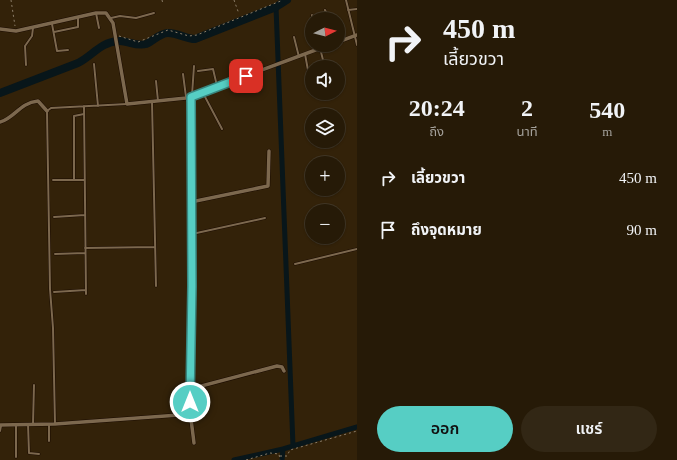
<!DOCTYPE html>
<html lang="th">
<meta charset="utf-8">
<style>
:root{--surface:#261a07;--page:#322715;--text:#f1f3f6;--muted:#a4a19b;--line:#423828;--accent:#56cec4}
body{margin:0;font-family:"Times New Roman","Noto Sans Thai",serif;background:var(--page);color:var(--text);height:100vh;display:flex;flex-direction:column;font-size:15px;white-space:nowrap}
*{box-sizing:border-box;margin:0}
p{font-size:13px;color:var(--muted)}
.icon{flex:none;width:22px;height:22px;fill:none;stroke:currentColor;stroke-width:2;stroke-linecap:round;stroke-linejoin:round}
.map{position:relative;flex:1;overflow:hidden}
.details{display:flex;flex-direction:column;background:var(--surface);width:320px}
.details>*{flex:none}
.banner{background:#261a07;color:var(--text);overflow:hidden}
.needle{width:26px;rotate:84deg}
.tools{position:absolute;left:305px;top:12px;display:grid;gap:8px}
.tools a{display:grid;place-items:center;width:40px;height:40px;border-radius:50%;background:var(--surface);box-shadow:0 1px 3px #0004,0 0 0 1px var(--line);font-size:20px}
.pin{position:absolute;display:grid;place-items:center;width:34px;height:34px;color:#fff;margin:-17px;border-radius:8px;box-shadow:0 2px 6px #0006}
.me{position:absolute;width:44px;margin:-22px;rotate:0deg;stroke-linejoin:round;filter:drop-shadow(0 0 3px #0008)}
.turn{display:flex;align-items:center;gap:14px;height:84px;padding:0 20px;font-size:18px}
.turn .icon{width:52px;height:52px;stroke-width:2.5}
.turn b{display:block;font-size:28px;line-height:34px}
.eta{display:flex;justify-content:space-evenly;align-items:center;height:68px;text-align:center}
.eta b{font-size:24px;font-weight:600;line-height:28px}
.cta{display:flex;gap:8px;margin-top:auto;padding:8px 20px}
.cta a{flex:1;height:46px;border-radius:24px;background:var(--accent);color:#111;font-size:16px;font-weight:600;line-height:46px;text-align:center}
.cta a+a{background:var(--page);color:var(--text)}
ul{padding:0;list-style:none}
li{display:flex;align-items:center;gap:12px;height:52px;padding:0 20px}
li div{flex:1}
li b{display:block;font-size:15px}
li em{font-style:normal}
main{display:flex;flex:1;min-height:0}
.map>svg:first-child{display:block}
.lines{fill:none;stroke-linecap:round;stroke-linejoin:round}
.canal{stroke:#08161a;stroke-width:5}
.river{stroke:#08161a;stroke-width:8}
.service-casing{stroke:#1a0b00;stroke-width:3}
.minor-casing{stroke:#1a0b00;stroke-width:4.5}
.path{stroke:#8c7e69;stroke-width:1;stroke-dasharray:2 3;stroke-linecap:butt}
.service{stroke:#7c684e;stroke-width:2}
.minor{stroke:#7c684e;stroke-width:3.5}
.route-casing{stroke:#38867f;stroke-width:10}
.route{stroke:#56cec4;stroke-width:7}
</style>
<main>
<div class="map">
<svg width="357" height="460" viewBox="0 0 357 460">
<rect width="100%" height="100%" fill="#332209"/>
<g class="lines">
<path class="canal" d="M276,7L293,446
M234,460L283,449L357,427
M282,460L283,449"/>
<path class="river" d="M0,93L78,63C92,56 101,42 118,41C127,40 136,47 146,44C153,41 160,33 168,33C178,33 186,39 195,39L276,7L287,0"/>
<defs>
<path id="service" d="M346,0L357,45
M325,10L329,19
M348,10L357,9
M96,13L99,28
M312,15V19
M111,18L120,16L136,18L154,13
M52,24L57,51L68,50
M54,32L78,27V18
M294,37L299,57
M320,48L324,64
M305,54L312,92
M94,64L98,106
M26,65L25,46L32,36L33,28
M198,71L213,69L217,86
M183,74L186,97
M156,81L158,101
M203,93L222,129
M192,95L194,66
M152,102L156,286
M84,106L86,294
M53,180H84
M74,180V116L84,114
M54,217L85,215
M192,234L265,218
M85,248L155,247
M55,254L85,253
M295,264L357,249
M54,292L86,290
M28,424L29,453L39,454
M33,424L34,385
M55,424L53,328L50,289L47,111L51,108L127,104
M16,426V457
M0,431L1,426
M49,441V425"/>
<path id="minor" d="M0,29L16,31L96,13H106L113,23L127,104L186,98L329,45
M338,42L357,35
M0,122C15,118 19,103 38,101L47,111
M191,202L268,186L269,151
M190,389L277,366L282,367L284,371
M188,411L191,419L194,443
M0,425L55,424L179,415L188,411L190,402L192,285L191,97"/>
</defs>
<use href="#service" class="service-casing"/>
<use href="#minor" class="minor-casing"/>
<path class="path" d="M11,0L15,26
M162,0L163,4
M234,0L239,14
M119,36L138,42L168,30L189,36L197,35L283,0
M280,456H287L290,450L357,431
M246,460L270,453L279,454L280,460"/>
<use href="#service" class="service"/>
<use href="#minor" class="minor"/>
</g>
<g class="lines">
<defs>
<path id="route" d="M190,402L192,286L191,97L246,76"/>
</defs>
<use href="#route" class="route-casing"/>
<use href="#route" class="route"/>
</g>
</svg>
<div class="tools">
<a><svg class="needle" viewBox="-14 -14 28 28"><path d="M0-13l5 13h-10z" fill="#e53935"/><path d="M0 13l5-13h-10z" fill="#a4a19b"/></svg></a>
<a><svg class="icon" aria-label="sound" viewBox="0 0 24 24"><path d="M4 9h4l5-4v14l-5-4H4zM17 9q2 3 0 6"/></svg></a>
<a><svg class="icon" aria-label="layers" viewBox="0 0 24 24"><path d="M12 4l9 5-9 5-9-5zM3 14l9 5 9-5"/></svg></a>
<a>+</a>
<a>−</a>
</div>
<div class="pin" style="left:246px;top:76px;background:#d93025"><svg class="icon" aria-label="arrive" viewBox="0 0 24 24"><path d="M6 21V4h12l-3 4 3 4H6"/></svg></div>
<svg class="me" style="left:190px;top:402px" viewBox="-20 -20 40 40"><circle r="17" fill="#56cec4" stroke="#fff" stroke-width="3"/><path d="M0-11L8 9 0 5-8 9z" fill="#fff"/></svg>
</div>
<section class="details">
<div class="banner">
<div class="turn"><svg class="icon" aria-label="right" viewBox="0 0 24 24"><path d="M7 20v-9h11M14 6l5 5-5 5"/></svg><div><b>450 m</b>เลี้ยวขวา</div></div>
</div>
<div class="eta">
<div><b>20:24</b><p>ถึง</p></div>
<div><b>2</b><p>นาที</p></div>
<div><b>540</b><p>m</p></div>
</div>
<ul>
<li><svg class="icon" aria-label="right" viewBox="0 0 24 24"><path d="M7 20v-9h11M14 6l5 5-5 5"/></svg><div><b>เลี้ยวขวา</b></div><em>450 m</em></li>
<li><svg class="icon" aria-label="arrive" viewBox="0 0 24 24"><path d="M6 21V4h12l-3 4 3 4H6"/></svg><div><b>ถึงจุดหมาย</b></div><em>90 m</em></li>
</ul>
<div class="cta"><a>ออก</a><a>แชร์</a></div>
</section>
</main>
